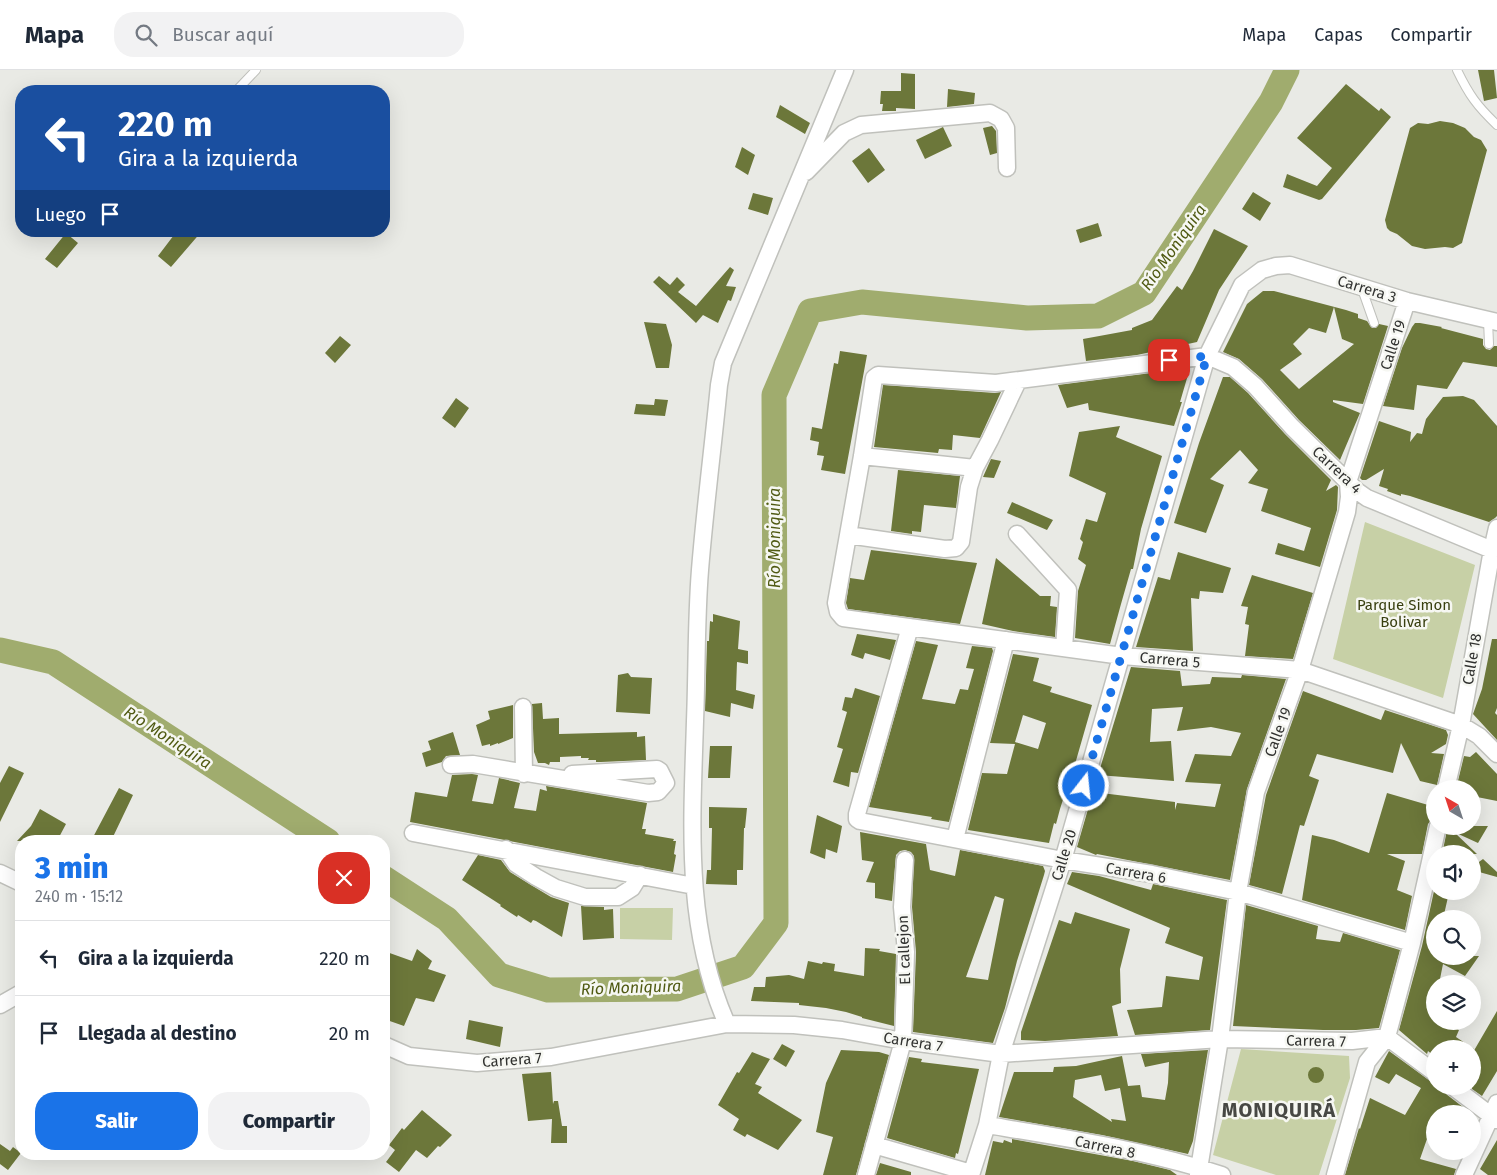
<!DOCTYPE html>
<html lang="es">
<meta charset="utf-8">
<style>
:root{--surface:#fff;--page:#f2f2f3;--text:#1f2937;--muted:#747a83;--line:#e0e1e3;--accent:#1a73e8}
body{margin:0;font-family:"Fira Sans",sans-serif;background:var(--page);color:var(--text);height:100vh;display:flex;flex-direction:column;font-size:19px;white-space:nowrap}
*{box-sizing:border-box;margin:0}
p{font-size:16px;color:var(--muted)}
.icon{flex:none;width:28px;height:28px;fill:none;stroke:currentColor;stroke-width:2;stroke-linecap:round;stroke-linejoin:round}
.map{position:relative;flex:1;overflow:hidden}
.side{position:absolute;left:15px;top:765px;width:375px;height:325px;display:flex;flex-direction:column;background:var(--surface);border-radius:20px;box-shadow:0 5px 20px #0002}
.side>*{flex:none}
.banner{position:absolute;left:15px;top:15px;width:375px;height:152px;border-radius:20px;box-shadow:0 5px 20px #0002;background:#1a4fa0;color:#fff;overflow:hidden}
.needle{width:32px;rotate:321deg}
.tools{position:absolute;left:1426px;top:710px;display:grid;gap:10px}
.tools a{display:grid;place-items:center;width:55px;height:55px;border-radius:50%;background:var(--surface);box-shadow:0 5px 20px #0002;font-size:25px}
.pin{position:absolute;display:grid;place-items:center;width:42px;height:42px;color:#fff;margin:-21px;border-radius:10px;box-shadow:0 2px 8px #0006}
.me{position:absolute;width:55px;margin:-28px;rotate:16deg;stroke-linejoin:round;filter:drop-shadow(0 0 4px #0008)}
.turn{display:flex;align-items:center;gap:18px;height:105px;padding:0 20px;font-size:22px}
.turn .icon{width:65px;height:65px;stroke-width:2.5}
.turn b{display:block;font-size:35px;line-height:42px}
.then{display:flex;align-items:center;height:48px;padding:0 20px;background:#0003;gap:10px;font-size:19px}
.round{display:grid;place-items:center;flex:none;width:52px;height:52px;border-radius:20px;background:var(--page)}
.headline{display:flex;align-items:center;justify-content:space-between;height:85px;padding:0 20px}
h1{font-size:30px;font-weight:800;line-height:38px;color:var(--accent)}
.action{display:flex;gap:10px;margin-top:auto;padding:10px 20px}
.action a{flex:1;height:58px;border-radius:20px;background:var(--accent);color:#fff;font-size:20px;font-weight:800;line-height:58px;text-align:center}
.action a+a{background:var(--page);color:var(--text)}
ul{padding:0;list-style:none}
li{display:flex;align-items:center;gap:15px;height:75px;padding:0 20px;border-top:1px solid var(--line)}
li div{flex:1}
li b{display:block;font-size:19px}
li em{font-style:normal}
header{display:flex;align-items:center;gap:30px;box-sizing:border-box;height:70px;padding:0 25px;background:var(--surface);border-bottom:1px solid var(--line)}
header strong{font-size:24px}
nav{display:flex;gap:28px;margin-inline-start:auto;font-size:18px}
.search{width:350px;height:45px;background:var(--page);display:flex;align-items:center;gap:12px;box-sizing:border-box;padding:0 18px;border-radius:20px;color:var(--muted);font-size:19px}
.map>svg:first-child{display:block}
.green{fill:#c7d0a6}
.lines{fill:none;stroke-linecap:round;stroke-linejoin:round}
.river{stroke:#a0ac6e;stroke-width:25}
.building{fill:#6c773a;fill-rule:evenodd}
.lane-casing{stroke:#c0c1bc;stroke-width:10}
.street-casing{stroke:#c0c1bc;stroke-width:19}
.lane{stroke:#fff;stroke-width:8}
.street{stroke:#fff;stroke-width:16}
.route{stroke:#1a73e8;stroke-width:9;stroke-dasharray:0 16.2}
.labels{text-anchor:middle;stroke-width:5;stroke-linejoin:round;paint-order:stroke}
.street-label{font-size:15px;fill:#313230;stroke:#f6f7f2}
.park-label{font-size:15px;fill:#383f0f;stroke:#f6f7f2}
.water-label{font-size:16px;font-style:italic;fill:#505a13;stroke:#f6f7f2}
.district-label{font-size:20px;font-weight:bold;letter-spacing:1px;fill:#474844;stroke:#f6f7f2}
</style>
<header>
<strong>Mapa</strong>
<div class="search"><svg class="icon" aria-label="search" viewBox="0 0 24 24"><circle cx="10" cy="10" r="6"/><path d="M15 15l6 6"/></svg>Buscar aquí</div>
<nav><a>Mapa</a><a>Capas</a><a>Compartir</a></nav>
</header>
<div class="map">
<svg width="1497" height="1105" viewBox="0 0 1497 1105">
<rect width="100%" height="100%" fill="#e9eae5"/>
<path class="green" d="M1365,452L1475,495L1443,628L1333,589Z
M620,838H673L672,870L620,869Z
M1241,979L1349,986L1350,1008L1319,1105H1276L1213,1085Z"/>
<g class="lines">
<path class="river" d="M0,580L53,592L328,771
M384,808L447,849L499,905L548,920L677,919L743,897L776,853L774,325L810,241L862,232L1027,248L1098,246L1144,223L1271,32L1287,0"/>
</g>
<path class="building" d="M1478,0H1494L1497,28L1484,31Z
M901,3L915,4V39L896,38V41H882L883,34H880L881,21H901Z
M1346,14L1379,41L1381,38L1391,47L1322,129L1319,130L1283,117L1287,104L1317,116L1332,98L1297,68Z
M948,19L975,23L974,34L947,37Z
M780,35L810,53L805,64L776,47Z
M1440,51L1453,53L1465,58L1474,67L1481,70L1487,80L1462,173L1453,178L1445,177L1425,179L1412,176L1397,164L1390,161L1387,158L1385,150L1410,58L1418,53L1428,54Z
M992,56L996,61L997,83L990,85L983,58Z
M943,57L952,76L925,89L916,70Z
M742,77L755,85L748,105L735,97Z
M869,78L885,100L868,113L852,91Z
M1253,122L1271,133L1260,151L1242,139Z
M753,123L773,128L768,145L748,139Z
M1098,153L1102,166L1080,173L1076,160Z
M1214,159L1248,176L1219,220L1197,272L1137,285L1086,291L1083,269L1132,260V258L1152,250L1177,216L1182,220L1193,201Z
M177,161H202L171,197L158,186Z
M66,163L78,173L57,198L45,189Z
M730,197L734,200L726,216L736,217L731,231L728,230L718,253L703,245L696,253L653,212L659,206L670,215L677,207L685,215L678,222L696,236Z
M1263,221H1274L1346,240L1358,244V248L1367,251L1372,258H1376L1379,254L1388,256L1363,334L1333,330V332L1360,343L1340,390L1299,350L1262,309L1239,289L1223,282L1247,234ZM1334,237L1342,269L1354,274L1299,319L1280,300L1302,284L1293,274L1309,258L1326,263Z
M644,252L666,254L672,275L669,298H656Z
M1415,253H1420L1442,257L1441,258L1483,269V275L1486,279L1490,280L1494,276H1497V297L1463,292L1447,319L1417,315L1414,340L1383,336L1402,278L1412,257Z
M340,266L351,275L335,293L325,283Z
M840,281L867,285L845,404L821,400L824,386L817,385L819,372L810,370L812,357L822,359L834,293L838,294Z
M1190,298L1180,332H1182L1174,356L1089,340L1088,333L1067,338L1058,315Z
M1223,307H1230L1248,323L1285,364L1331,410L1326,421L1336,415L1338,417L1337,440L1320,497L1275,484L1278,473L1304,481L1311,458L1261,441L1268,419L1248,413L1258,400L1240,380L1210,409L1224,415L1206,463L1174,453L1199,373Z
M883,315L995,323L1001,322L980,368L953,365L952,380L939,379L938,383L874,377Z
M1463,326L1474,330L1497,356V446L1495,448L1489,452L1410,426L1401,424V426L1387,421L1388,419L1379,416L1384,399L1366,410H1362L1360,408L1379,351L1411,362L1410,372L1417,363L1422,364L1426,349L1443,327Z
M456,328L469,338L455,358L442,348Z
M655,329L668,330L665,346L634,344L636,334L654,335Z
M1120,356L1116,367L1162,386L1141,459L1133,499H1131L1121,534L1110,574L1075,568L1078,521L1086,495L1078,489L1083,472L1080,469L1086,449L1097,452L1106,423L1069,406L1079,362Z
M991,389L1001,391L994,408L983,407Z
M898,400L960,406L956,438L924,435L921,462L912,461V464L891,461Z
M1012,432L1053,450L1047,460L1007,443Z
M871,480L977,493L960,554L848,539L846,533L850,508L864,510Z
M1178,482L1231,498L1223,523L1200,521L1199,529L1191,528L1193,581L1136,577L1158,507L1170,510Z
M996,488L1040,526H1051L1050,536L1057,537L1055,567L1013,561L982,554Z
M1252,505L1313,523L1293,589L1245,586L1249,555L1245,554L1248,537L1241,536Z
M713,544L740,551L738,579L748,581V594L737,592L736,620L755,625L753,639L731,633L730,647L705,641L707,571H709L710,551L713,552Z
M857,564L896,570L890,590L865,583L863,589L851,585Z
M1492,569H1497V638L1495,643L1497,645V670L1473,644L1482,619Z
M916,571L938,575L922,629L955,634L960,619L968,620L974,599L966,598L972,576L992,578L993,581L949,752L931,749L932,747L869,737Z
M1013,584L1039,588L1033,611L1052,617L1050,622L1092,635L1069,715L1068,714L1060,739L1056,754L1054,753L1049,773L968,760L982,703L1007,704L1015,674L990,673ZM1023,645L1046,653L1038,679L1015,672Z
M1131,597L1180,601L1182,616L1210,614L1212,607L1241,608L1242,605L1286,609L1247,719L1230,810L1097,784L1096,785L1077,777L1093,722L1175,732V740L1177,733L1215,737L1221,714L1185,712L1195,684L1231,686L1241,663L1211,657L1177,661L1183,637L1152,639L1150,672L1171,671L1174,711L1098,705Z
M628,603L631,607L652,608L650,644L616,642L618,605Z
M855,618L880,626L858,703L851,702L849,717L833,712L843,679L837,677L847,642L842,640L845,627L852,628Z
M1303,621L1381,650L1385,640L1446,660L1448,665L1446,674L1431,683L1444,684L1437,715L1420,711L1401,673L1393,703L1317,684L1309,706L1319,710L1304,756L1300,755L1282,824L1249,815L1266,725Z
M542,633L543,649L559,648V664L637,662V667L645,666L646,690L601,692H596V690H588L589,688H581V686L560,687V692H550L549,695L545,693H538L534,682L532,634Z
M513,635V668L498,674V673L490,676V674L482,676L476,655L490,649L488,641Z
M453,662L460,685L446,686L442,692L426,697L422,683L431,680L428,671Z
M710,676H732L730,708H708Z
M1476,682L1497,704V731L1472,726V719H1456L1464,686L1470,687Z
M9,696L24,703L0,752V713Z
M472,704L478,705L472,731L493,734L499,708L520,713L514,738L536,741L540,719L547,721L546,716L647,733L642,759H646L645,764L674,769L673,771H676L674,784L676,785L673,802L410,752L415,722L447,727L452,705Z
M119,718L133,725L111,771H91Z
M1387,723L1435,737L1433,748L1428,754L1422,784H1387L1405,791L1397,820L1412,826L1405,860L1302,830L1312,765L1334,770L1369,783Z
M709,737L747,738L745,758H744L743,800H737V815L706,814L707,800H711L712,758H709Z
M40,739L66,754L57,771H17L31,756Z
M817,745L842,756L837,783L826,779L825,789L810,783Z
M1448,756H1488L1478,773L1454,762L1477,784H1442Z
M860,762L926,774L930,800L955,806L960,780L1043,796L1045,801L1044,805L1017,891L1005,938L993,973L913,962L916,882L912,837L914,786L911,782L905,780L900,781L896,785L892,831L875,828V813L866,812L874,792L862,790ZM995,826L1004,829L988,910L966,907Z
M478,785L501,790L510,802L531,815L551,827L569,833L562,867L536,851L533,850L531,853L518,845L517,847L500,836L501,835L462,810Z
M1483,789L1497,802V807L1472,800V797Z
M1072,802L1099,806L1151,820L1153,814L1227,830L1210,960L1135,965L1127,940L1162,937L1166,906L1199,910L1203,887L1165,873L1170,858L1067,814Z
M1434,821H1439L1448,827L1443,849H1435V886H1479L1465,906L1443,894L1439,914H1435V951H1446L1459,960L1456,967L1474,979H1435V987L1428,981L1427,984L1399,960L1422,876Z
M1246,835L1318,856L1316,869L1340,872L1343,863L1400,880L1379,958L1356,960H1323L1233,956Z
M581,836L604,837V840L613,839L614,868L583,870Z
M1075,842L1130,859L1120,899L1121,933L1112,936L1118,966L1045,971L1021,970V962L1059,850L1071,854Z
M865,878L880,879L879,881L896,884L894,956L862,948V947L846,942L826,938L799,935V933L751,931L754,917H765L766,907L789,905L804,909L808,891L822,894L823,892L835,894L834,901L864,906Z
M417,879L432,891L428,899L446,905L434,932L416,928L404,956L384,949V881L412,891Z
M1497,941V1001L1482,1026L1472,1019V984Z
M469,950L503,957L500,977L466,969Z
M782,974L795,981L786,997L773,989Z
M841,980L879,982L889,985L856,1105H823L833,1067L816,1062L826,1013Z
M1208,980L1193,1071L1188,1084L1102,1065L999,1047L1014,1002H1053L1054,997L1076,996L1122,986L1128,1016L1140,1015L1142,1027L1165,1030L1168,1013L1169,992L1145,997L1141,984ZM1101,1005L1105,1021L1120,1018L1126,1051L1111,1049L1112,1052L1073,1027L1075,1010Z
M1389,981L1433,1013L1435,1016H1439L1443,1019L1446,1024L1472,1044H1435V1070L1428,1066L1420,1089L1456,1099L1454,1105H1345L1359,1058L1360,1059L1370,1028L1405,1045L1421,1018L1396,1004L1389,1014L1375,1007Z
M752,982L770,989L755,1014L762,1017L758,1023L802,1050L778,1080L747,1064L745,1067L733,1060L739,1049L718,1035L737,1002L739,1003Z
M909,987L922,989L921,992L979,999L958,1084L956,1083L955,1088L887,1068Z
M1308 1005a8 8 0 1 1 16 0a8 8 0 1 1-16 0Z
M551,1002L553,1034L554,1031H558L562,1056H567V1073H551L552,1049L528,1051L522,1004Z
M422,1040L452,1065L440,1077L438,1076L427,1088L416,1080L399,1102L386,1092L395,1080L389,1075L402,1058L404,1060Z
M1012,1069L1133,1091L1170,1100L1177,1105H985L993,1071L1003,1073L1004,1070L1012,1073Z
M1497,1070V1105H1488L1480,1099Z
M0,1074L10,1081L13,1077L21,1083L8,1100L0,1094Z
M880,1093L911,1102V1105H876Z"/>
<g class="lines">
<defs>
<path id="lane" d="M1457,0C1469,25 1477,36 1497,55
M236,21L256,0
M1362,219L1374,253
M1488,250L1489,274"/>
<path id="street" d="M806,102L844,63L861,55L990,43L1001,49L1006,58L1007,98
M862,386L975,398
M1017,464L1068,520L1064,578
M848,465L945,479L956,478L961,472L969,417L975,398L990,370L1018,311
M1492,480L1367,428L1357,421L1292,357L1255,316L1233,297L1207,286L996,313L878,305L874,308L862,386L836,533L838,542L843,548L1122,586L1300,600L1461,655L1479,666L1497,684
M910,557L857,744V749L860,751L1063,790L1152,804L1238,822L1412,873
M523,637L524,704
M451,695L473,694L648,723L658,722L666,713
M572,704L657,699L660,701L666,713
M1446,719L1461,655L1492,480L1497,458
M413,763L694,816
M955,769L1006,570
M506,779L516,794L536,807L556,818L585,827H618L632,818L640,805
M0,803L21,813
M0,935L21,923
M727,954C684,857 692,754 695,651C697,601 696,550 700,500C705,438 713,377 719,315L723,293L845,0
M384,975L409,986L477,993L551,987L727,954L794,955L842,960L903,971L1001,984L1220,969L1352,971L1387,967L1435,1003
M1452,1016L1497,1050
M987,1055C1066,1068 1146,1080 1222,1105
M874,1075L971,1103
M866,1105L903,971L906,882L902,837L905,790
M971,1105L987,1055L1001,984L1063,790L1207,286L1242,215L1262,200L1276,196L1290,195L1407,231L1497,252
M1198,1105L1220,969L1238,822L1256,722L1300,600L1347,442L1349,427L1348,412L1407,231
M1335,1105L1367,992L1387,967L1412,873L1438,756
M1464,1105L1497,1033"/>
</defs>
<use href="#lane" class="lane-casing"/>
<use href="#street" class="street-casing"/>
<use href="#lane" class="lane"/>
<use href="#street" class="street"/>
</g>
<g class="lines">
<path class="route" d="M1084,716L1207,286L1169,290"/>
</g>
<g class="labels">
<g class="street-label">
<text transform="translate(1367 219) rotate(17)" y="5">Carrera 3</text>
<text transform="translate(1393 275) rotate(-72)" y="5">Calle 19</text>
<text transform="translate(1337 400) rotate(43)" y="5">Carrera 4</text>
<text transform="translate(1472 589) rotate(-80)" y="5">Calle 18</text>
<text transform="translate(1170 590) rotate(5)" y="5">Carrera 5</text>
<text transform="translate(1278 662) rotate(-70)" y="5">Calle 19</text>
<text transform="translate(1064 785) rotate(-73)" y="5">Calle 20</text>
<text transform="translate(1136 803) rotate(10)" y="5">Carrera 6</text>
<text transform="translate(904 880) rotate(-92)" y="5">El callejon</text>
<text transform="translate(1316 971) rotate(1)" y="5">Carrera 7</text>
<text transform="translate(913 972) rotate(9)" y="5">Carrera 7</text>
<text transform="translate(512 990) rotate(-4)" y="5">Carrera 7</text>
<text transform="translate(1105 1077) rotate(12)" y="5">Carrera 8</text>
</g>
<g class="park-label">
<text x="1404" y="540">Parque Simon<tspan x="1404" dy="17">Bolivar</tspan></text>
</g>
<g class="water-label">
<text transform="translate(1173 177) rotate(-55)" y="6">Río Moniquira</text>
<text transform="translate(774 468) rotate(-90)" y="6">Río Moniquira</text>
<text transform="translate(168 667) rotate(33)" y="6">Río Moniquira</text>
<text transform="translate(631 917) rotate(-2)" y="6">Río Moniquira</text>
</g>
<g class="district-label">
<text x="1279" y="1047">MONIQUIRÁ</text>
</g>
</g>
</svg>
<div class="tools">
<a><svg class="needle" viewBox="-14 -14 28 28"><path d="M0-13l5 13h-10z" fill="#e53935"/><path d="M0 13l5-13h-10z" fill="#747a83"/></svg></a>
<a><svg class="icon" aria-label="sound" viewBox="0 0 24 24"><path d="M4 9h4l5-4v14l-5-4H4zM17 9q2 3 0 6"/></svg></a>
<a><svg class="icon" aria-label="search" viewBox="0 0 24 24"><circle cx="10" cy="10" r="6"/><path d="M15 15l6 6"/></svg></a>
<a><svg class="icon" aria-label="layers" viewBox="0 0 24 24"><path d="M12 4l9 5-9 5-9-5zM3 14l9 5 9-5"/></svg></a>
<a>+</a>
<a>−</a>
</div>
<div class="pin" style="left:1169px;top:290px;background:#d93025"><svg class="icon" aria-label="arrive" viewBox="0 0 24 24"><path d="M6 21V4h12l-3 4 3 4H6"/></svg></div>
<svg class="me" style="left:1084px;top:716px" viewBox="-20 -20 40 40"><circle r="17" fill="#1a73e8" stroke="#fff" stroke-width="3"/><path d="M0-11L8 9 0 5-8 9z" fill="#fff"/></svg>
<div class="banner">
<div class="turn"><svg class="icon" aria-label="left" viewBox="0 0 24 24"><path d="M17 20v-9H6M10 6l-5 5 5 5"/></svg><div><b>220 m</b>Gira a la izquierda</div></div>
<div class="then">Luego<svg class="icon" aria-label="arrive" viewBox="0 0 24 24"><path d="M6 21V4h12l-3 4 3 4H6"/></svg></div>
</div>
<section class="side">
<div class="headline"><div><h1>3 min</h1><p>240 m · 15:12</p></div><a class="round" style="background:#d93025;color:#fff"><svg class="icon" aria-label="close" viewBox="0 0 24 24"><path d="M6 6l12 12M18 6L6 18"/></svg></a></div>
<ul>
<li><svg class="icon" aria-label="left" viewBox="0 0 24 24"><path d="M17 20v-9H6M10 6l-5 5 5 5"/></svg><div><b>Gira a la izquierda</b></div><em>220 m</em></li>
<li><svg class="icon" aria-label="arrive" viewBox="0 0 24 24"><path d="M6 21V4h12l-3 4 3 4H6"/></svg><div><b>Llegada al destino</b></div><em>20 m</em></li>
</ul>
<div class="action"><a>Salir</a><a>Compartir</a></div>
</section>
</div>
